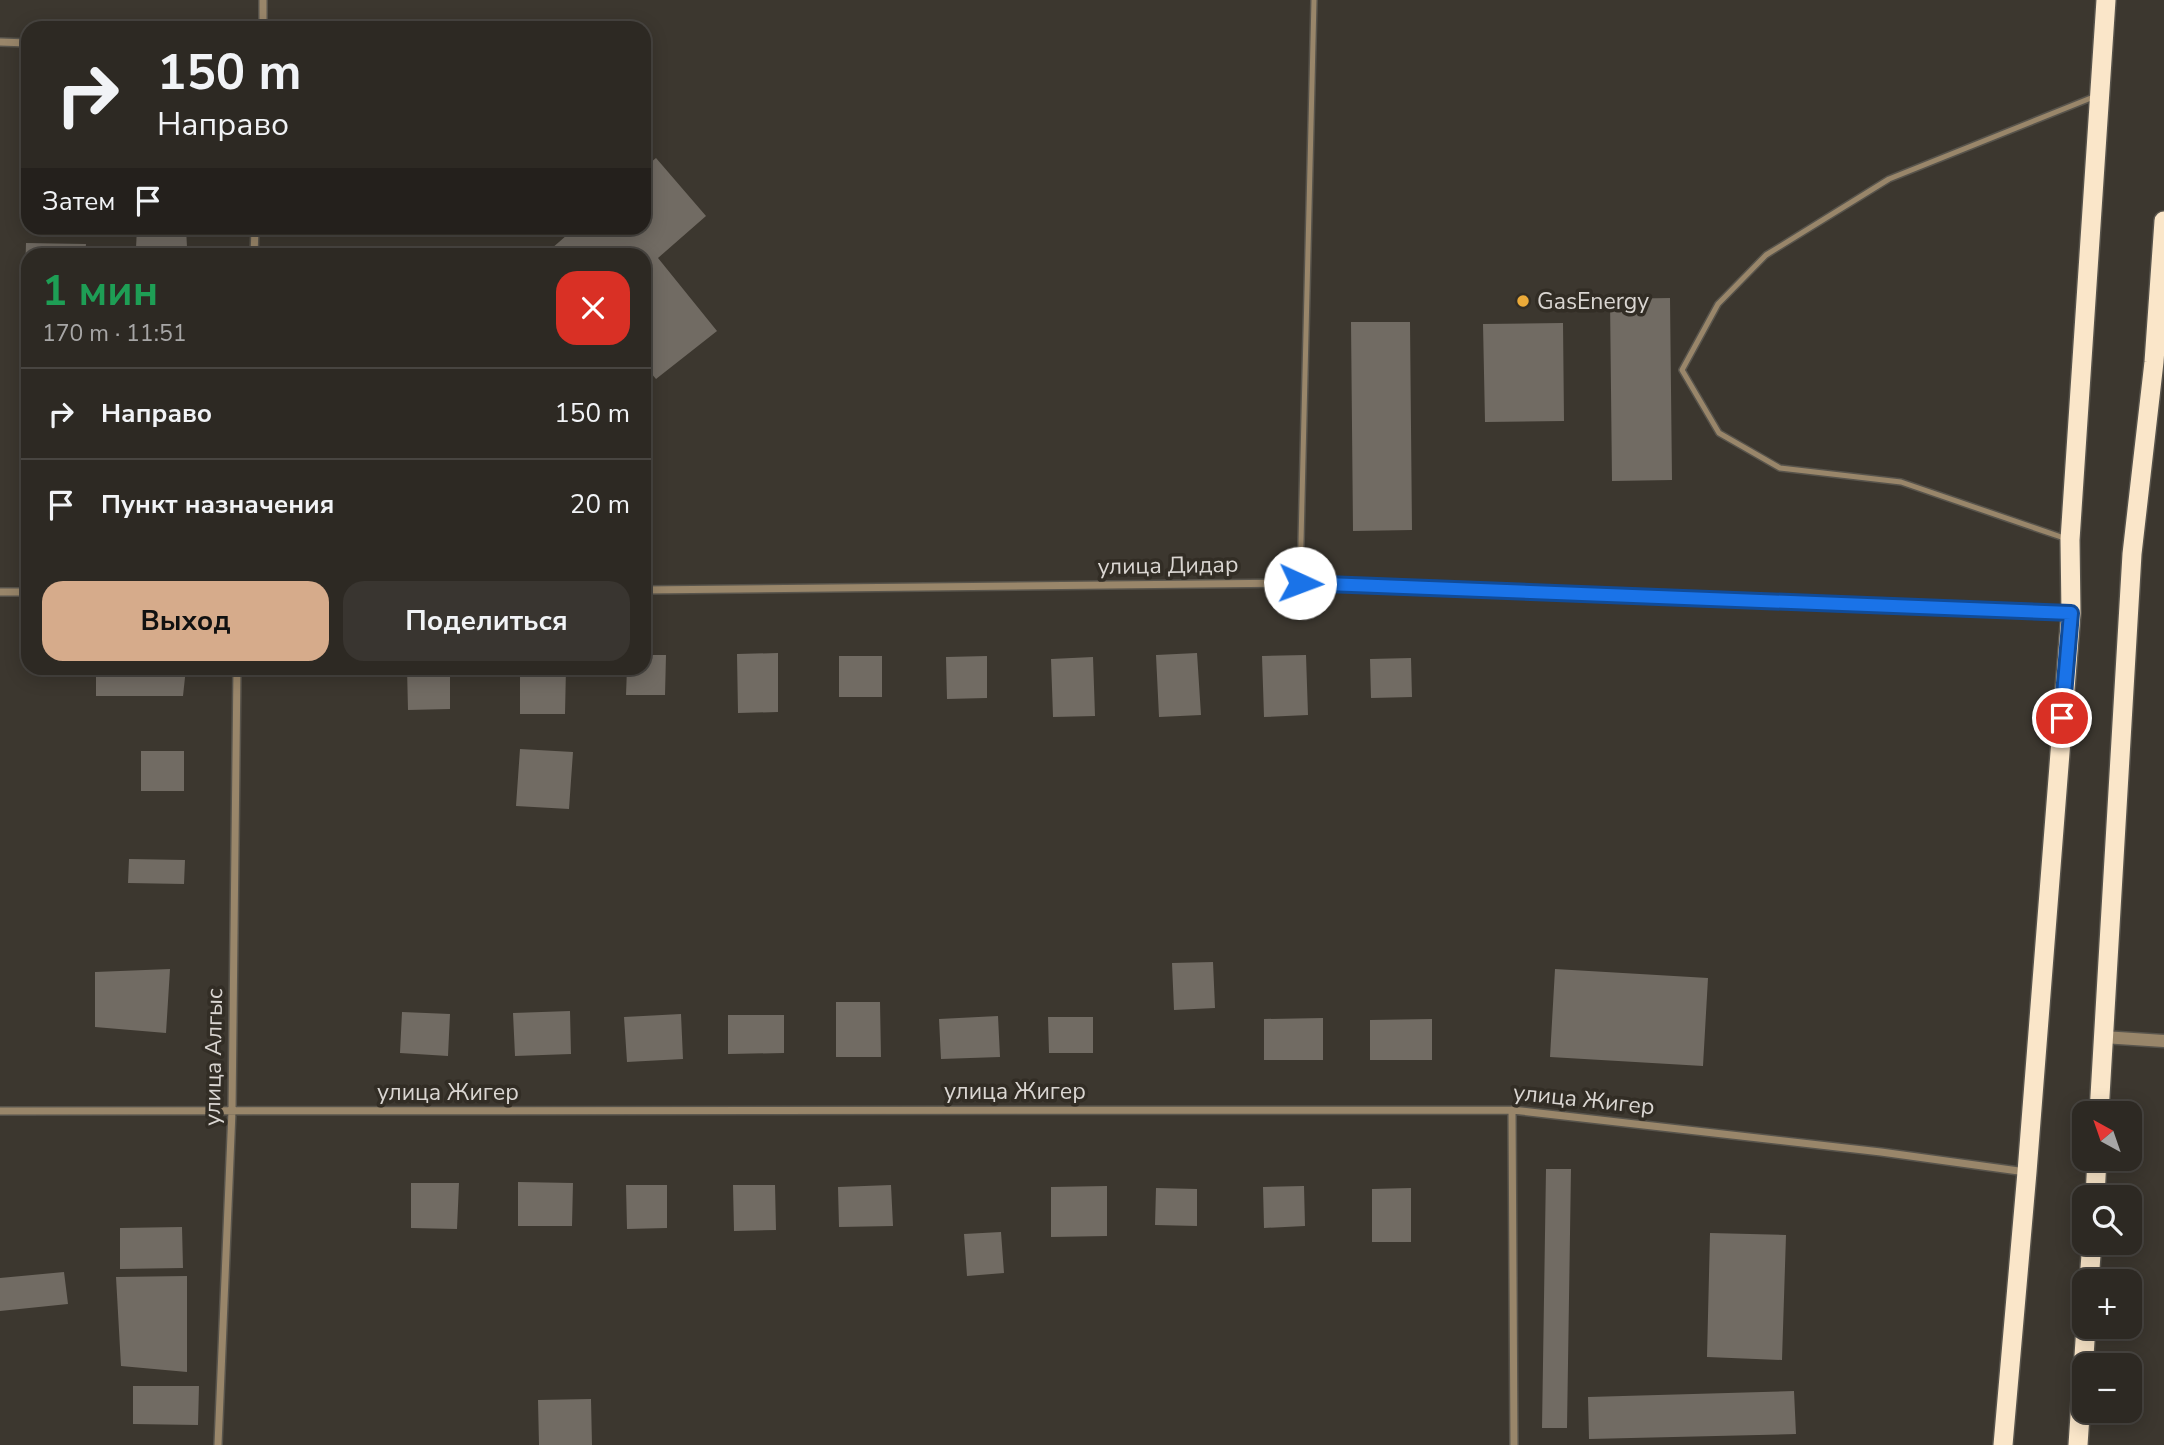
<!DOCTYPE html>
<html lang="ru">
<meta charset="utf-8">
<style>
:root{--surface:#2d2923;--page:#393530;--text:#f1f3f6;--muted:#a7a6a6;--line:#484541;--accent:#d6ab8b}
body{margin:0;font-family:"Nunito Sans",sans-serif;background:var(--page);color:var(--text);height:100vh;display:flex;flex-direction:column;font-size:26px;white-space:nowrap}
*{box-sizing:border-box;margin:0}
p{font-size:23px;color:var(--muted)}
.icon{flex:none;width:38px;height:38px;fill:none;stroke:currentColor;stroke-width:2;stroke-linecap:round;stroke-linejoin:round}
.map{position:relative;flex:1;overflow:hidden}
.drawer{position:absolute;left:21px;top:248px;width:630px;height:427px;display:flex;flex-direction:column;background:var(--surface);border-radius:21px;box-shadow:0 4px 18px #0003,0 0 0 2px var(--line)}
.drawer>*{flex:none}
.banner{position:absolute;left:21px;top:21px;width:630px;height:214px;border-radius:21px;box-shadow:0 4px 18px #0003,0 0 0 2px var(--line);background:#2d2923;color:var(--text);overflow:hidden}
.needle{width:46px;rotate:320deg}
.fabs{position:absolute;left:2072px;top:1101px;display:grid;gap:14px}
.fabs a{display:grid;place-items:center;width:70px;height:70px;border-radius:14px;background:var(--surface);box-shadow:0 4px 18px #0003,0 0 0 2px var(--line);font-size:35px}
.pin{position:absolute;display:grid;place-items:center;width:60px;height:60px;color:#fff;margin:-30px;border:4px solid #fff;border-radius:50%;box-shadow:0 2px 7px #0007}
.me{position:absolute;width:77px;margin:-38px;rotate:92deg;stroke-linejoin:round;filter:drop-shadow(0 0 5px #0008)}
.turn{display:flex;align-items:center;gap:24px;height:147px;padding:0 21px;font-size:32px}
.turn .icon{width:91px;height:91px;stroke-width:2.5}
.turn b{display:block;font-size:49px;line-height:60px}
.then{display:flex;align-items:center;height:66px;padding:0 21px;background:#0003;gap:14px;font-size:26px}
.round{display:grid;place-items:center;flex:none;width:74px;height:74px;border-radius:21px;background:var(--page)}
.head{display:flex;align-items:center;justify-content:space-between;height:119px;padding:0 21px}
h1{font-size:42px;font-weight:700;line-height:52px;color:#1e9e55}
.primary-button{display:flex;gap:14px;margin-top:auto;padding:14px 21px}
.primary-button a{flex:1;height:80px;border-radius:21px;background:var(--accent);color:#111;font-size:28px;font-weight:700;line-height:80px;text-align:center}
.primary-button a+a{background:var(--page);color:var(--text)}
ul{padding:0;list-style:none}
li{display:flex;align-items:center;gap:21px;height:91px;padding:0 21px;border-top:2px solid var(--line)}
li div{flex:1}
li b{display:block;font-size:26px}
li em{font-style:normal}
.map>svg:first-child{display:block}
.building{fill:#716b63}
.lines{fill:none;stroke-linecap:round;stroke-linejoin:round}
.service-casing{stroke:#58544c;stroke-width:8}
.minor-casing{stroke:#58544c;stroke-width:10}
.tertiary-casing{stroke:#58544c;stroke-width:15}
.trunk-casing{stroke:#58544c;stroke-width:22}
.service{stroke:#99866a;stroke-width:5}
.minor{stroke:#99866a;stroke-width:7}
.tertiary{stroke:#99866a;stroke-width:12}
.trunk{stroke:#fae6c9;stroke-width:19}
.route-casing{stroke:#114b97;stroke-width:18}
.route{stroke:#1a73e8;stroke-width:12}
.poi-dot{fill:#ebaa39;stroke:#322d25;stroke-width:2.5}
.labels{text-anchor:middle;stroke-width:7;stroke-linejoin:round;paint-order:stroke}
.poi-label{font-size:23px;fill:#dad6d2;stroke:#322d25;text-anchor:start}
.street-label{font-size:23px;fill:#dad6d2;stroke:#322d25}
</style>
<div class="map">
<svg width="2164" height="1445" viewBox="0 0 2164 1445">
<rect width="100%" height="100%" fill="#3c372f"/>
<path class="building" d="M656,158L706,216L658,258L717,331L656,379L644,365V256H543L575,228H644V168Z
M137,228H186L187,247L136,248Z
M26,243L86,244L85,256H28V309H24Z
M1670,298L1672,480L1612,481L1610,299Z
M1351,322H1410L1412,530L1353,531Z
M1563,323L1564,421L1485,422L1483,324Z
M778,653V712L738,713L737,654Z
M1197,653L1201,715L1159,717L1156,655Z
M644,655H666L665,695H626L627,668H644Z
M1306,655L1308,715L1264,717L1262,656Z
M839,656H882V697H839Z
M987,656V698L947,699L946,657Z
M1093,657L1095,716L1053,717L1051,659Z
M1411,658L1412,697L1371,698L1370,659Z
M96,668H186L183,696H96Z
M407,668H450V709L408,710Z
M520,668H566L565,714H520Z
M520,749L573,752L569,809L516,806Z
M141,751H184V791H141Z
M129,859L185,860L184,884L128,883Z
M1213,962L1215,1008L1174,1010L1172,963Z
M170,969L166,1033L95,1027V972Z
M1555,969L1708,978L1703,1066L1550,1057Z
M836,1002H880L881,1057H836Z
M570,1011L571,1054L515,1056L513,1013Z
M402,1012L450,1014L448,1056L400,1053Z
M681,1014L683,1059L627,1062L624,1017Z
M728,1015H784V1053L728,1054Z
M998,1016L1000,1057L941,1059L939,1019Z
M1048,1017H1093V1053H1049Z
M1323,1018V1060H1264V1019Z
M1432,1019V1060H1370V1020Z
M1546,1169H1571L1567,1428H1542Z
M518,1182L573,1183L572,1226H518Z
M411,1183H459L457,1229L411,1228Z
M626,1185H667V1228L627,1229Z
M733,1185H775L776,1230L734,1231Z
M891,1185L893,1226L839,1227L838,1187Z
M1107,1186V1236L1051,1237V1187Z
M1304,1186L1305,1226L1264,1228L1263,1187Z
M1156,1188L1197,1189V1226L1155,1225Z
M1411,1188V1242H1372V1189Z
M182,1227L183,1268L120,1269V1228Z
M1001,1232L1004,1273L967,1276L964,1234Z
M1710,1233L1786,1235L1782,1360L1707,1357Z
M64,1272L68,1304L0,1311V1278Z
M187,1276V1372L121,1366L116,1277Z
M133,1386H199L198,1425L133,1424Z
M1794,1391L1796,1434L1589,1439L1588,1397Z
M591,1399L592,1445H539L538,1400Z"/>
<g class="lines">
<defs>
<path id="service" d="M2067,539L1901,482L1780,468L1719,433L1682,370L1718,304L1766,255L1889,179L2096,96
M1300,583L1314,0"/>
<path id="minor" d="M263,28V0
M0,42L28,43
M254,256L255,228
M644,590L1300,583L2071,613
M0,592H28
M1512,1110L1514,1445
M0,1111L1512,1110L1881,1152L2026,1172
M218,1445L232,1111L237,668"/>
<path id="tertiary" d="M2103,1037L2164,1041"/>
<path id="trunk" d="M2099,1113L2132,554L2154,362L2164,221
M2095,1197L2097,1158
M2089,1281L2092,1242
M2003,1445L2027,1172L2071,613L2070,540L2106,0
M2078,1445L2086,1326"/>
</defs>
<use href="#service" class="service-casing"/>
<use href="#minor" class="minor-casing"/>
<use href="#tertiary" class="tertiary-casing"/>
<use href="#trunk" class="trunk-casing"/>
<use href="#service" class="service"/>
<use href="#minor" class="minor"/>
<use href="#tertiary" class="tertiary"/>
<use href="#trunk" class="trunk"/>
</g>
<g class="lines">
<defs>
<path id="route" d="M1300,583L2071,613L2062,718"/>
</defs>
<use href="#route" class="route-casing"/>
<use href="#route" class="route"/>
</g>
<circle class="poi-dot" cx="1523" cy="301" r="7"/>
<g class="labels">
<g class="poi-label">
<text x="1537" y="309">GasEnergy</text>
</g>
<g class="street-label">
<text transform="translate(1168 565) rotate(-1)" y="8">улица Дидар</text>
<text transform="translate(213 1057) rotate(-89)" y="8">улица Алгыс</text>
<text x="1015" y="1099">улица Жигер</text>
<text x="448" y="1100">улица Жигер</text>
<text transform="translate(1584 1099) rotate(6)" y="8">улица Жигер</text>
</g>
</g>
</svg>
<div class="fabs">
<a><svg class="needle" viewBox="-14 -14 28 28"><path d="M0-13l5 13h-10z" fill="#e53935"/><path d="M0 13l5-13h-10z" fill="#a7a6a6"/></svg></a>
<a><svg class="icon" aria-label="search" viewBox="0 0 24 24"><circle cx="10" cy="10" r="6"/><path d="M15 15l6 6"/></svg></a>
<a>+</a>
<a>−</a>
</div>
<div class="pin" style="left:2062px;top:718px;background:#d93025"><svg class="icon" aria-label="arrive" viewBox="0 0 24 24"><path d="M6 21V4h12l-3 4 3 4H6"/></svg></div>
<svg class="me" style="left:1300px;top:583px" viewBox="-20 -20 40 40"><circle r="19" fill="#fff"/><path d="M0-13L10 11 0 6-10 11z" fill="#1a73e8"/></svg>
<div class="banner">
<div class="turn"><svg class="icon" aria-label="right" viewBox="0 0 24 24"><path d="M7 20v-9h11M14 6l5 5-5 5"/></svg><div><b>150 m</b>Направо</div></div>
<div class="then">Затем<svg class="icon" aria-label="arrive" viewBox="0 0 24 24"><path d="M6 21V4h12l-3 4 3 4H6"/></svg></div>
</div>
<section class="drawer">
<div class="head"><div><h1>1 мин</h1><p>170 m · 11:51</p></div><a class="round" style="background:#d93025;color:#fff"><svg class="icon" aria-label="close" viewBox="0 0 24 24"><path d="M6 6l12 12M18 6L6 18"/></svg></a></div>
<ul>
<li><svg class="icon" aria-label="right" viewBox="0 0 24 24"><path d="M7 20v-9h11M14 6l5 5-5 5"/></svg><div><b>Направо</b></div><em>150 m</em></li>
<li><svg class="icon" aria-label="arrive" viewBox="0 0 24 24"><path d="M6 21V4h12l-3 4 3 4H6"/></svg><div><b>Пункт назначения</b></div><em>20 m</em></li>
</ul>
<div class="primary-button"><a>Выход</a><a>Поделиться</a></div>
</section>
</div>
